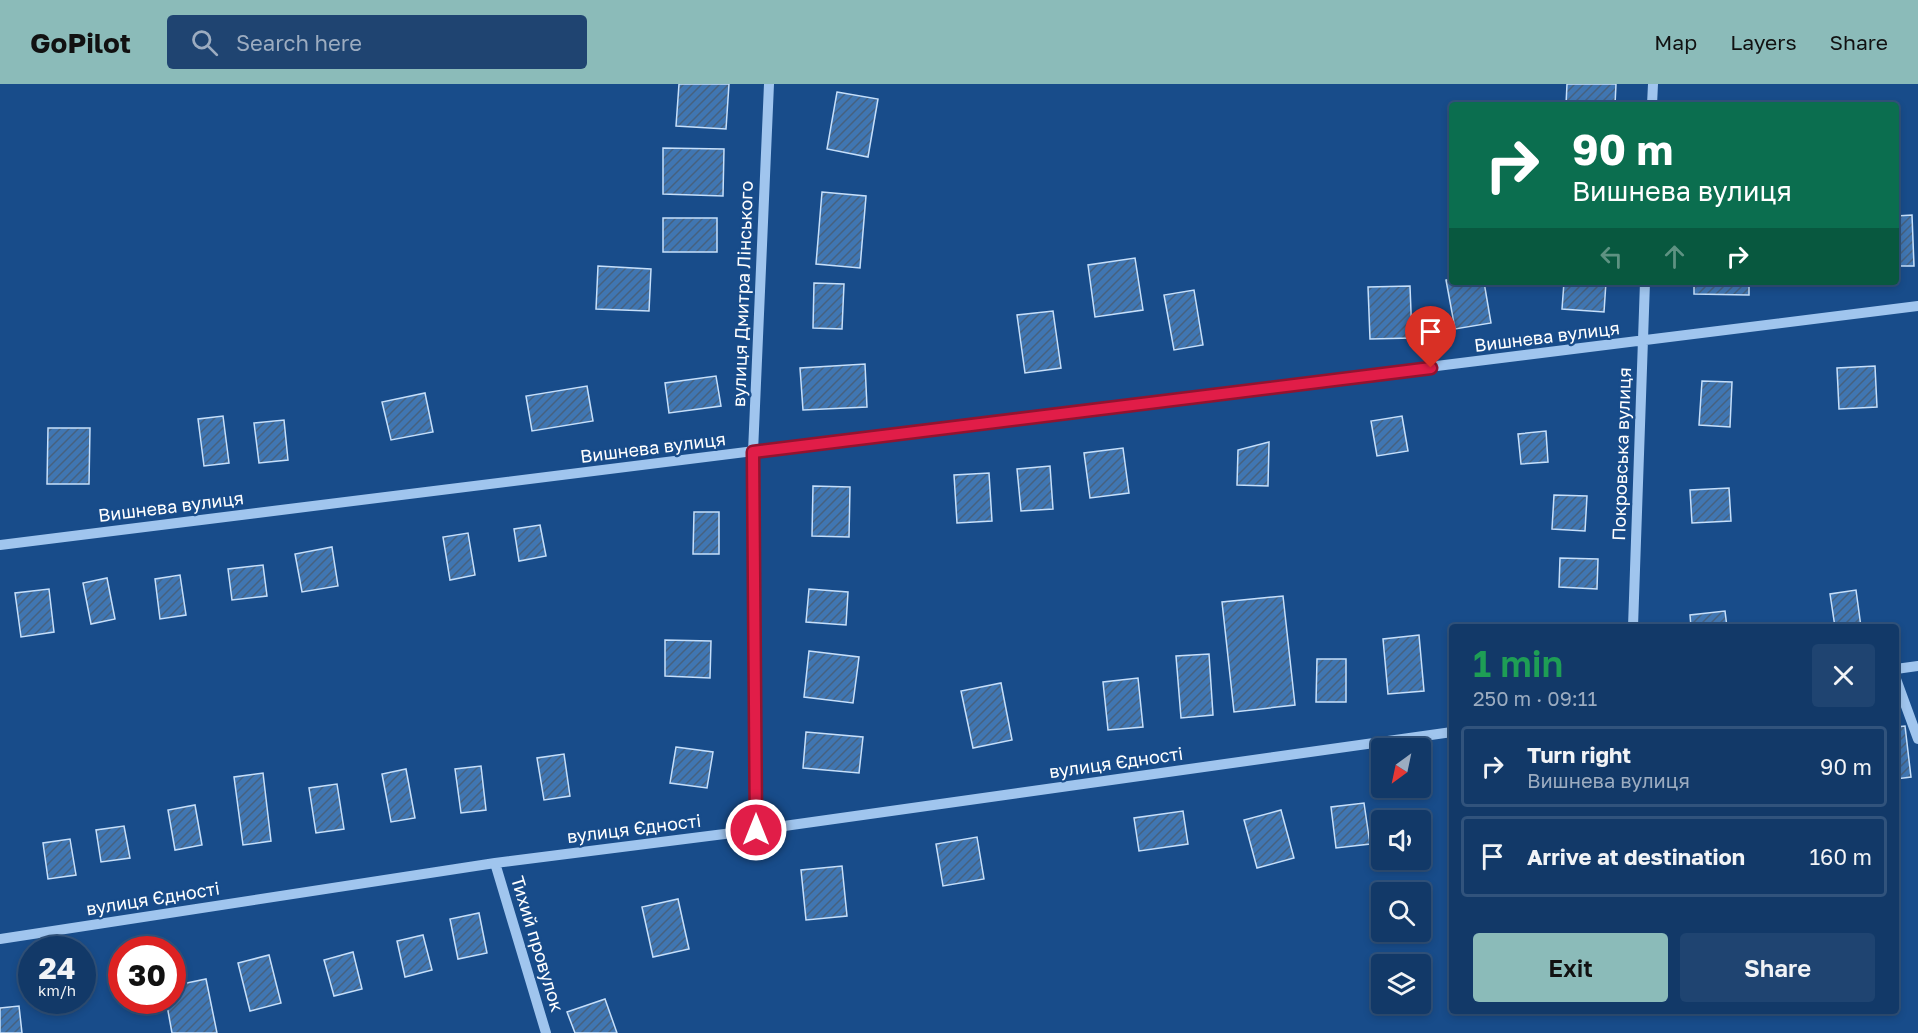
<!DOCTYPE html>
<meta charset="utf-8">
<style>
:root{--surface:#123968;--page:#1f4471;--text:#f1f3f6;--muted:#9cacc0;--line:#31537c;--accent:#8bbbb9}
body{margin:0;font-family:"Golos Text",sans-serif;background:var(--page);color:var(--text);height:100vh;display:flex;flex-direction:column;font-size:22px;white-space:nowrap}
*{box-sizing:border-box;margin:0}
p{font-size:20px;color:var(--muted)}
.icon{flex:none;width:33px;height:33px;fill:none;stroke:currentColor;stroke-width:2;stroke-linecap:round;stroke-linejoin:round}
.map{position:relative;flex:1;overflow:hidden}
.drawer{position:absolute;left:1449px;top:540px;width:450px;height:390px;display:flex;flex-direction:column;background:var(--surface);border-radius:6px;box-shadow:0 3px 9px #0003,0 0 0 2px var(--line)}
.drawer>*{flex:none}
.guide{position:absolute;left:1449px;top:18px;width:450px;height:183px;border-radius:6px;box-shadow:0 3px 9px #0003,0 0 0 2px var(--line);background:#0b6e4f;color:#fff;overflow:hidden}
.needle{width:39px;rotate:213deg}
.controls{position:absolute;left:1371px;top:654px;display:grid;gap:12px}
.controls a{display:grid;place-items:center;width:60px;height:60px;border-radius:6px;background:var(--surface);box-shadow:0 3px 9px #0003,0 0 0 2px var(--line);font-size:30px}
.speed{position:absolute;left:18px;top:852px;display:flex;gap:12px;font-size:30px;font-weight:700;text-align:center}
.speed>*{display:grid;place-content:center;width:78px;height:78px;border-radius:50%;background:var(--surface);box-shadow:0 3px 9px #0003,0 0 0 2px var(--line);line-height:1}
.speed small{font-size:15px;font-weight:400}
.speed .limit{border:9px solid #d22;background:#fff;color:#111}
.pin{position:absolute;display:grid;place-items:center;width:51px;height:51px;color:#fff;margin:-62px -26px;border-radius:50% 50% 50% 0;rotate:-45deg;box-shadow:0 0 6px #0007}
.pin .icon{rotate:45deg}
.me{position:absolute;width:66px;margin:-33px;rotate:0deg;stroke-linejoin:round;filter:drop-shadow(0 0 4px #0008)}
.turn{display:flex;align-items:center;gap:21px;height:126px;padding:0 24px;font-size:27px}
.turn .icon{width:78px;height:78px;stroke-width:2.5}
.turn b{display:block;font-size:42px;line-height:51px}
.lanes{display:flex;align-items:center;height:57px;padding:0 24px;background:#0003;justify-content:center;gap:30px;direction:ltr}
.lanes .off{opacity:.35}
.round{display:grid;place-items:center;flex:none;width:63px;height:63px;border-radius:6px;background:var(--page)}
.summary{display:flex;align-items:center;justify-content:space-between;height:102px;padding:0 24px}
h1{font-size:36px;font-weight:600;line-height:45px;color:#1e9e55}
.button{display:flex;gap:12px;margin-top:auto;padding:12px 24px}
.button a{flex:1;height:69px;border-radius:6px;background:var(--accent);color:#111;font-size:24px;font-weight:600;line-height:69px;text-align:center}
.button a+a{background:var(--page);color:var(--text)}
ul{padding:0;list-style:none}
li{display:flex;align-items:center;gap:18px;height:81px;margin:0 12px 9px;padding:0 12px;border:3px solid var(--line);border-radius:6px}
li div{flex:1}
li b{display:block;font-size:22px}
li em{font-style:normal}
header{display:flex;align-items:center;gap:36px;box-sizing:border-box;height:84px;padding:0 30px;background:var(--accent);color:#111}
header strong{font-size:28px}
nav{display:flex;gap:33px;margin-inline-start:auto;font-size:21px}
.search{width:420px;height:54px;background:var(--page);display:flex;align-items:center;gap:15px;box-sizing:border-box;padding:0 21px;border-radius:6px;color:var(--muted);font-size:22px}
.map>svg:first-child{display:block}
.building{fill:url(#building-hatch);stroke:#c6dffa;stroke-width:1.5}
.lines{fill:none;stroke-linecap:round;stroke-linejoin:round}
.minor{stroke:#a0c5ee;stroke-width:10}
.route-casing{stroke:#92132f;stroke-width:15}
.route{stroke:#e11d48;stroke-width:10}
.labels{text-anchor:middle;stroke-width:4.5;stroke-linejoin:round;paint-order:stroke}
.street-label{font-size:18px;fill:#fff;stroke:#184c8a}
</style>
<header>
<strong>GoPilot</strong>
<div class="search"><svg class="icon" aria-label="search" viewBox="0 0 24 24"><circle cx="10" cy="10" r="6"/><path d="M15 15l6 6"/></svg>Search here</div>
<nav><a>Map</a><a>Layers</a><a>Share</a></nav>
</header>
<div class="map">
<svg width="1918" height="949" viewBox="0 0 1918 949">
<defs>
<pattern id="building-hatch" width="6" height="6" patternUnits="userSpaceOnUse" patternTransform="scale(1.5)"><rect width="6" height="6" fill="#4076b2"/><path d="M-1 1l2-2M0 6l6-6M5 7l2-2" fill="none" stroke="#46617f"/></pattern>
</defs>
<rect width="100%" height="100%" fill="#184c8a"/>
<path class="building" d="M679,0H729L726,45L676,42Z
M1567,0H1616L1615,21H1566Z
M837,8L878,15L868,73L827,65Z
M663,64L724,65L723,112L663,110Z
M822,108L866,112L860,184L816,180Z
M1912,131L1914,182H1896V132Z
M663,134H717V168H663Z
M1135,174L1143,226L1095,233L1088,181Z
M598,182L651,185L649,227L596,225Z
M1452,195V198H1484L1491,239L1455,245L1446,196Z
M1564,198H1606L1604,228L1562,225Z
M1694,198H1749V211L1694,210Z
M814,199L844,200L842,245L813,244Z
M1410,202L1412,254L1370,255L1368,203Z
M1194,206L1203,261L1174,266L1164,211Z
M1053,227L1061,284L1025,289L1017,231Z
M865,280L867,323L803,326L800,284Z
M1875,282L1877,323L1839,325L1837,284Z
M716,292L721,322L669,329L665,299Z
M1702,297L1732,298L1730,343L1699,341Z
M587,302L593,337L532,347L526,312Z
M425,309L433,348L391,356L382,318Z
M223,332L229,379L204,382L198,335Z
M1402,332L1408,367L1377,372L1371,337Z
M284,336L288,376L259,379L254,339Z
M48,344H90L89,400H47Z
M1546,347L1548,378L1521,380L1518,350Z
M1269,358L1268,402L1237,401L1238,366Z
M1123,364L1129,409L1090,414L1084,369Z
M1050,382L1053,425L1021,427L1017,385Z
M989,389L992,437L957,439L954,391Z
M813,402L850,403L849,453L812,452Z
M1729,404L1731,437L1692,439L1690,406Z
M1554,411L1587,412L1585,447L1552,445Z
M694,428H719V470H693Z
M540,441L546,472L519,477L514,445Z
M468,449L475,491L450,496L443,453Z
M332,463L338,502L302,508L295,470Z
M1560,474L1598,475L1597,505L1559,503Z
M263,481L267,512L232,516L228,485Z
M180,491L186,531L160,535L155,495Z
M107,494L115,535L91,540L83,499Z
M49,505L54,548L21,553L15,509Z
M809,505L848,508L846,541L806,538Z
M1856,506L1861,543H1835L1830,510Z
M1283,512L1295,621L1234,628L1222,518Z
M1725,527L1727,543H1691L1690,531Z
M1419,551L1424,607L1388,610L1383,555Z
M665,556L711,557L710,594L665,592Z
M809,567L859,573L853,619L804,613Z
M1209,570L1213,631L1181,634L1176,572Z
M1317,575H1346V618H1316Z
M1138,594L1143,643L1108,646L1103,598Z
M1001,599L1012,656L973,664L961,607Z
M1905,642L1911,693L1896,695V643Z
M806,648L863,653L859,689L803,684Z
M676,663L713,668L707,704L670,699Z
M564,670L570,712L544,716L537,674Z
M481,682L486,726L461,729L455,685Z
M406,685L415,734L391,738L382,690Z
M263,689L271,757L243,761L234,693Z
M337,700L344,745L316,749L309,704Z
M1364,719L1370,760L1336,764L1331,723Z
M195,721L202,761L175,766L168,726Z
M1281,726L1294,774L1257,784L1244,736Z
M1183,727L1188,760L1139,767L1134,734Z
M124,742L130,774L101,778L96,746Z
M977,753L984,795L943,802L936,760Z
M70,755L76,791L48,795L43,759Z
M842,782L847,832L806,836L801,786Z
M678,815L689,865L653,873L642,823Z
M479,829L487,869L458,875L450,835Z
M423,851L432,886L405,893L397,857Z
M353,868L362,905L334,912L324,876Z
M269,871L281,919L250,927L238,879Z
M206,895L217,949H172L166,916H172V902Z
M605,915L617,949H575L567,928Z
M19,922L22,949H0V924Z"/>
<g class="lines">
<path class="minor" d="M1652,21L1653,0
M0,461L1918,222
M1633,543L1645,198
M1896,585L1918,582
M1896,595L1918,655
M756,746L753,368L769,0
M495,779L546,949
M0,855L495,779L756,746L1452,648"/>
</g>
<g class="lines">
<defs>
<path id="route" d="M756,746L753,368L1431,284"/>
</defs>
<use href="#route" class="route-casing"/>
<use href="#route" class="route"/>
</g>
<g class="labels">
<g class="street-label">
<text transform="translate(743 210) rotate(-88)" y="6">вулиця Дмитра Лінського</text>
<text transform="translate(1547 253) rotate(-7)" y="6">Вишнева вулиця</text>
<text transform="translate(653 364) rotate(-7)" y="6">Вишнева вулиця</text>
<text transform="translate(1622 370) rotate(-88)" y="6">Покровська вулиця</text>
<text transform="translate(171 423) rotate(-7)" y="6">Вишнева вулиця</text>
<text transform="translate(1116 679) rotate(-8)" y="6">вулиця Єдності</text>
<text transform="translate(634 745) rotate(-7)" y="6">вулиця Єдності</text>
<text transform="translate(153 815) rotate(-9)" y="6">вулиця Єдності</text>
<text transform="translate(537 860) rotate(73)" y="6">Тихий провулок</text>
</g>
</g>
</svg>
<div class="controls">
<a><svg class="needle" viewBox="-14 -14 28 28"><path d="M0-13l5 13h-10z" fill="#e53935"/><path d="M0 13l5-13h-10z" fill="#9cacc0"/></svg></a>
<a><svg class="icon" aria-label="sound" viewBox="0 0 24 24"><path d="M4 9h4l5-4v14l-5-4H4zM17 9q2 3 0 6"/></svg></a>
<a><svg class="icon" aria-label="search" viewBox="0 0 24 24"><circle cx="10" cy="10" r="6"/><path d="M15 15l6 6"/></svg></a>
<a><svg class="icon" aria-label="layers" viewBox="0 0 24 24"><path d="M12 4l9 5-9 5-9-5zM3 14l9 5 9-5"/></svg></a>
</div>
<div class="speed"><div>24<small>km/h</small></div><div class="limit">30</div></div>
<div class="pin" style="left:1431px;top:284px;background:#d93025"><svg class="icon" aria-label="arrive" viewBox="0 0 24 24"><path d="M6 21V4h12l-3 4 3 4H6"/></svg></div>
<svg class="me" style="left:756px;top:746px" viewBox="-20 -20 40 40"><circle r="17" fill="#e11d48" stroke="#fff" stroke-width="3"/><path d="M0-11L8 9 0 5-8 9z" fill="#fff"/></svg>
<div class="guide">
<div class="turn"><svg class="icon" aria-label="right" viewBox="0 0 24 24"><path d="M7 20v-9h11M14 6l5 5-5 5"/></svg><div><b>90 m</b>Вишнева вулиця</div></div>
<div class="lanes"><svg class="icon off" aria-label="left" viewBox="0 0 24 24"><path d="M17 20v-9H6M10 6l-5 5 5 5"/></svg><svg class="icon off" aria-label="ahead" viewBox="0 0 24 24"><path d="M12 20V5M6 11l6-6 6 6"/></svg><svg class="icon" aria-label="right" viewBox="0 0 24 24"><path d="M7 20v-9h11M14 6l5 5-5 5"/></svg></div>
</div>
<section class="drawer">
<div class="summary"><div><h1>1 min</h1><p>250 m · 09:11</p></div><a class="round"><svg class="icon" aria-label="close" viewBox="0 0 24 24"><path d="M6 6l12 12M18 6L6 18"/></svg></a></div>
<ul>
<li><svg class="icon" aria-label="right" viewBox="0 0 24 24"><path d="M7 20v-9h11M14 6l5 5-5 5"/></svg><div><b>Turn right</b><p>Вишнева вулиця</p></div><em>90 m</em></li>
<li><svg class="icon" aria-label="arrive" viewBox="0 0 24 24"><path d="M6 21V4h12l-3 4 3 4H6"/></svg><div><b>Arrive at destination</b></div><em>160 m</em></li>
</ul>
<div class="button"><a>Exit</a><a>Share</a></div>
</section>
</div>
